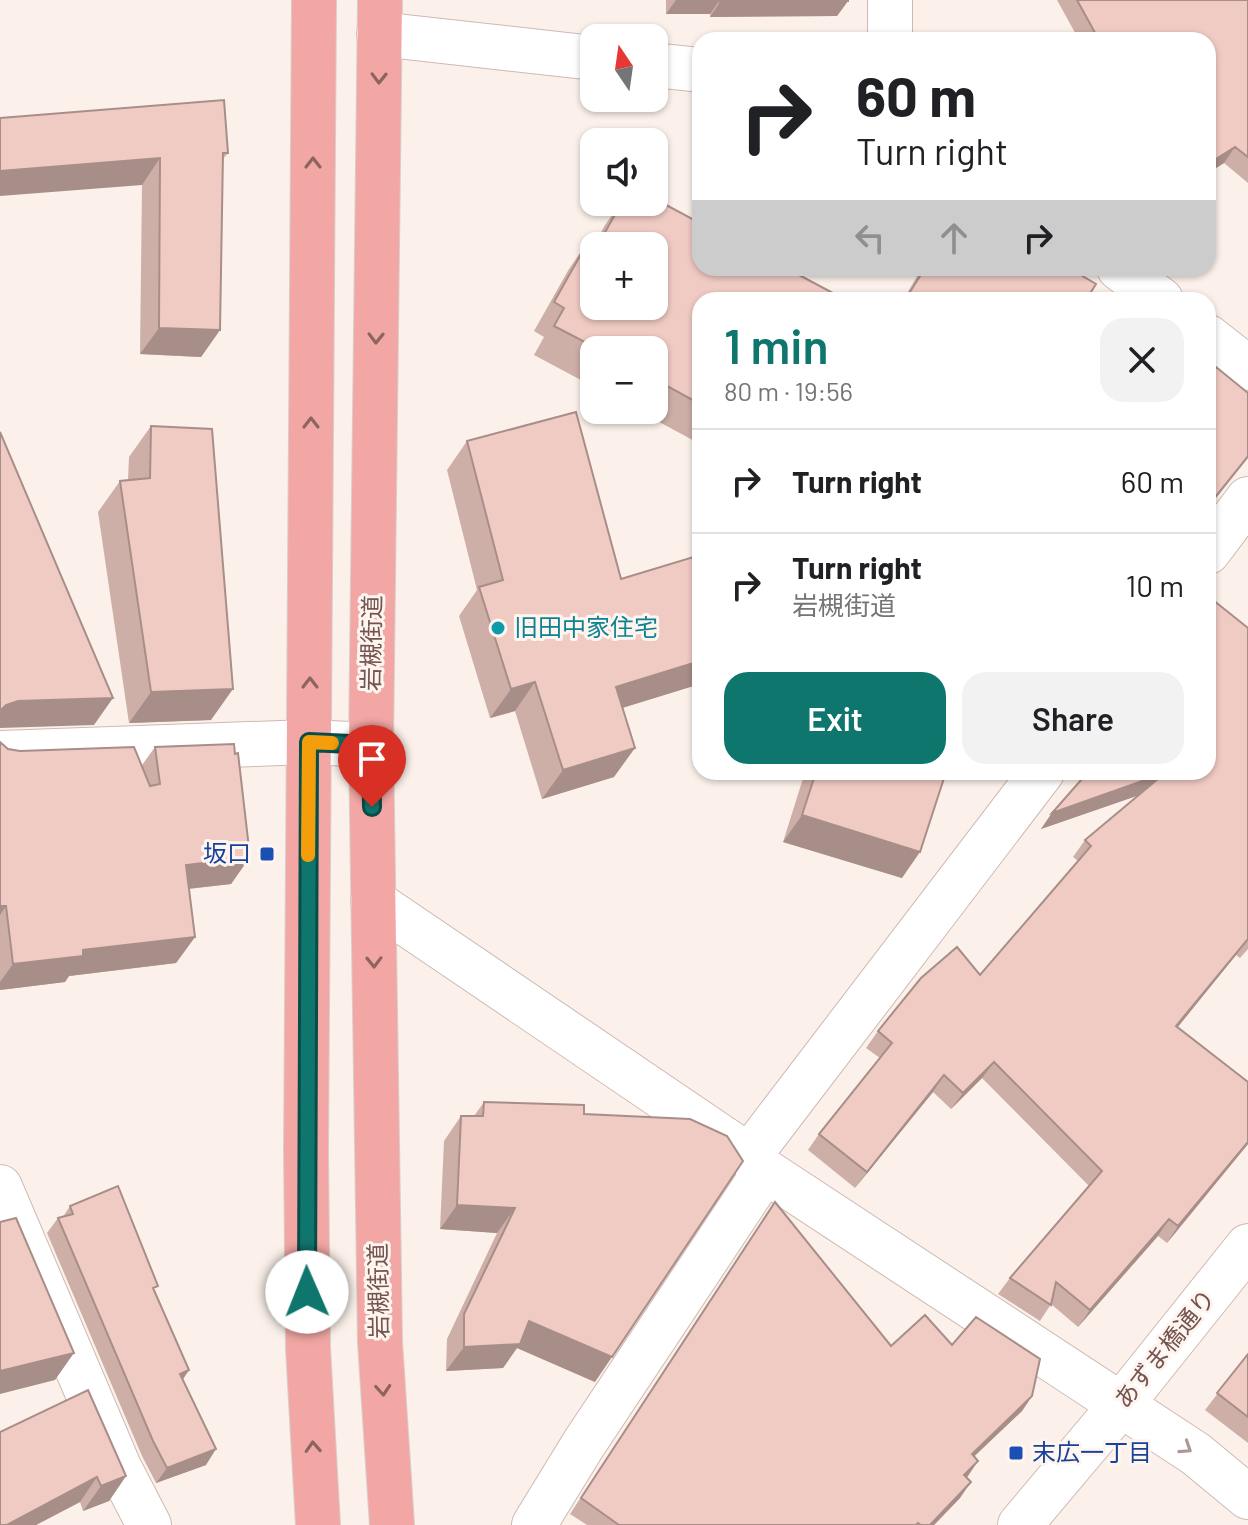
<!DOCTYPE html>
<meta charset="utf-8">
<style>
:root{--surface:#fff;--page:#f2f2f2;--text:#202124;--muted:#757577;--line:#e0e0e0;--accent:#0f766e}
body{margin:0;font-family:Barlow,"Noto Sans JP",sans-serif;background:var(--page);color:var(--text);height:100vh;display:flex;flex-direction:column;font-size:30px;white-space:nowrap}
*{box-sizing:border-box;margin:0}
p{font-size:26px;color:var(--muted)}
.icon{flex:none;width:44px;height:44px;fill:none;stroke:currentColor;stroke-width:2;stroke-linecap:round;stroke-linejoin:round}
.map{position:relative;flex:1;overflow:hidden}
.panel{position:absolute;left:692px;top:292px;width:524px;height:488px;display:flex;flex-direction:column;background:var(--surface);border-radius:24px;box-shadow:0 2px 6px #0004}
.panel>*{flex:none}
.hud{position:absolute;left:692px;top:32px;width:524px;height:244px;border-radius:24px;box-shadow:0 2px 6px #0004;background:#fff;color:var(--text);overflow:hidden}
.needle{width:52px;rotate:347deg}
.buttons{position:absolute;left:580px;top:24px;display:grid;gap:16px}
.buttons a{display:grid;place-items:center;width:88px;height:88px;border-radius:16px;background:var(--surface);box-shadow:0 2px 6px #0004;font-size:40px}
.pin{position:absolute;display:grid;place-items:center;width:68px;height:68px;color:#fff;margin:-82px -34px;border-radius:50% 50% 50% 0;rotate:-45deg;box-shadow:0 0 8px #0007}
.pin .icon{rotate:45deg}
.me{position:absolute;width:88px;margin:-44px;rotate:359deg;stroke-linejoin:round;filter:drop-shadow(0 0 6px #0008)}
.turn{display:flex;align-items:center;gap:28px;height:168px;padding:0 32px;font-size:36px}
.turn .icon{width:104px;height:104px;stroke-width:2.5}
.turn b{display:block;font-size:56px;line-height:68px}
.lanes{display:flex;align-items:center;height:76px;padding:0 32px;background:#0003;justify-content:center;gap:40px;direction:ltr}
.lanes .off{opacity:.35}
.round{display:grid;place-items:center;flex:none;width:84px;height:84px;border-radius:24px;background:var(--page)}
.head{display:flex;align-items:center;justify-content:space-between;height:136px;padding:0 32px}
h1{font-size:48px;font-weight:600;line-height:60px;color:var(--accent)}
.button{display:flex;gap:16px;margin-top:auto;padding:16px 32px}
.button a{flex:1;height:92px;border-radius:24px;background:var(--accent);color:#fff;font-size:32px;font-weight:600;line-height:92px;text-align:center}
.button a+a{background:var(--page);color:var(--text)}
ul{padding:0;list-style:none}
li{display:flex;align-items:center;gap:24px;height:104px;padding:0 32px;border-top:2px solid var(--line)}
li div{flex:1}
li b{display:block;font-size:30px}
li em{font-style:normal}
.map>svg:first-child{display:block}
.lines{fill:none;stroke-linecap:round;stroke-linejoin:round}
.street-casing{stroke:#cfb9b2;stroke-width:46}
.secondary-casing{stroke:#d2b8b0;stroke-width:46}
.highway-casing{stroke:#d8cfcd;stroke-width:46}
.street{stroke:#fff;stroke-width:44}
.secondary{stroke:#fff;stroke-width:44}
.highway{stroke:#f2a7a4;stroke-width:44}
.wall{fill:#ceafa8}
.shaded-wall{fill:#a88e88}
.building{fill:#f0cbc3;stroke:#a88e88;stroke-width:2;fill-rule:evenodd}
.oneway{stroke:#8e645f}
.oneway2{stroke:#ac9895}
.route-casing{stroke:#0a4d48;stroke-width:20}
.route{stroke:#0f766e;stroke-width:14}
.slow{stroke:#f59e0b;stroke-width:14}
.culture-dot{fill:#0f9aa8;stroke:#fef5f0;stroke-width:3}
.transit-dot{fill:#1a4fb4;stroke:#fef5f0;stroke-width:3}
.labels{text-anchor:middle;stroke-width:6;stroke-linejoin:round;paint-order:stroke}
.culture-label{font-size:24px;fill:#0d838f;stroke:#fef5f0;text-anchor:start}
.street-label{font-size:24px;fill:#75534e;stroke:#fef5f0}
.transit-label{font-size:24px;fill:#164399;stroke:#fef5f0;text-anchor:end}
</style>
<div class="map">
<svg width="1248" height="1525" viewBox="0 0 1248 1525">
<rect width="100%" height="100%" fill="#fbf1ea"/>
<g class="lines">
<defs>
<path id="street" d="M890,0V40
M379,34L594,58
M654,65L700,70
M1119,268L1161,300
M1208,337L1248,368
M1208,552L1248,499
M0,753L309,742L371,745
M1042,772L749,1156L765,1171L1196,1454L1248,1497
M373,901L749,1156
M0,1187L119,1467L149,1525
M534,1525L583,1445L765,1171"/>
<path id="secondary" d="M1020,1525L1120,1406L1248,1246"/>
<path id="highway" d="M314,0L306,1152L308,1348L318,1525
M380,0L371,745L380,1342L392,1525"/>
</defs>
<use href="#street" class="street-casing"/>
<use href="#secondary" class="secondary-casing"/>
<use href="#highway" class="highway-casing"/>
<use href="#street" class="street"/>
<use href="#secondary" class="secondary"/>
<use href="#highway" class="highway"/>
</g>
<path class="wall" d="M666,0H848V1L837,16L710,17V14H666Z
M1057,0H1248V183L1224,163L1208,173V40H1079Z
M0,118L228,153L223,159L220,330L201,357L140,354L142,185Z
M621,202H637L648,208L653,202L700,300V444L637,410H654V350H594V387L534,355L544,337L534,331L569,269L589,240L595,243L605,225Z
M922,268H1069L1086,300H903Z
M151,426L211,720L129,723L98,512L120,481L128,480L129,457Z
M467,441L621,579L700,555V684L622,708L614,777L542,799L515,711L490,718L459,616L477,590L447,470Z
M1248,628V949L1240,958L1236,955L1177,1027L1248,1082V1144L1167,1243L1158,1236L1078,1327L1051,1304L1040,1321L998,1294L1010,1278L1089,1186L982,1078L951,1109L933,1092L855,1188L808,1150L819,1134L880,1058L866,1048L878,1031L980,975L1078,861L1073,857L1085,840L1139,795L1041,829L1052,813L1086,774L1080,772H1208Z
M0,742L8,749L20,751L142,765L155,747L250,857L231,884L189,889L195,937L176,963L69,976L65,982L0,990Z
M805,772H946L902,878L783,842Z
M484,1102L584,1114L595,1382L517,1348L503,1368L446,1371L447,1339L497,1233L440,1229L444,1141L461,1116H474Z
M70,1206L155,1291L189,1370L183,1379L206,1465L156,1483L142,1456L47,1233L58,1218L63,1217Z
M765,1217L891,1346L952,1345L1032,1396L1022,1411L974,1456L960,1498L934,1525H587L570,1514Z
M1248,1354V1443L1205,1410Z
M0,1432L126,1476L109,1501L83,1511L80,1502L36,1525H0Z"/>
<path class="shaded-wall" d="M676,0H720L710,14H666Z
M848,1L837,16L710,17L720,2Z
M1235,147L1224,163L1208,173V164Z
M160,158L142,185L0,196V171Z
M159,328L220,330L201,357L140,354Z
M1248,456V458L1208,508V506Z
M700,661V684L596,716L616,687Z
M535,682L515,711L490,718L511,689Z
M233,689L211,720L129,723L151,692Z
M113,698L94,725L0,728V711L6,705L18,701Z
M635,748L614,777L542,799L563,770Z
M1165,773L1154,790L1041,829L1052,813Z
M802,815L920,852L902,878L783,842Z
M250,857L231,884L167,891L186,865Z
M0,906H6L0,915Z
M195,937L176,963L69,976L65,982L0,990V982L13,964L83,950Z
M1247,938L1236,955L1165,1043L1176,1026Z
M994,1062L982,1078L951,1109L963,1093Z
M944,1075L933,1092L855,1188L867,1172Z
M1248,1142V1144L1167,1243L1178,1226Z
M457,1205L515,1208L497,1233L440,1229Z
M1169,1219L1158,1236L1078,1327L1090,1310Z
M529,1321L612,1357L595,1382L517,1348L503,1368L446,1371L464,1347Z
M74,1353L55,1380L0,1394V1371Z
M189,1370L179,1385L180,1374Z
M1032,1396L1022,1411L961,1469L972,1454Z
M216,1449L206,1465L156,1483L167,1468Z
M978,1461L968,1476L953,1490L964,1475Z
M126,1476L109,1501L83,1511L101,1486Z
M97,1477L80,1502L36,1525H7Z
M971,1482L960,1498L934,1525H930Z"/>
<path class="building" d="M720,0H848V1L720,2Z
M1077,0H1248V157L1235,147L1208,164V40H1099Z
M224,100L228,153H223L220,330L159,328L160,158L0,171V118Z
M655,199L700,223V268H786L846,300H700V404L654,379V350H600L554,326L564,308L554,302L589,240L598,245L622,202H637L650,209ZM594,246H654V306H594Z
M925,268H1069L1096,284L1086,300H905Z
M1216,367L1248,393V456L1208,506V377H1209Z
M576,412L621,579L700,555V661L616,687L635,748L563,770L535,682L511,689L479,587L503,580L467,441Z
M151,426L212,429L233,689L151,692L120,481L150,478Z
M0,432L113,698L18,701L6,705L0,711Z
M1208,596L1248,628V939L1176,1026L1248,1082V1142L1178,1226L1169,1219L1090,1310L1056,1282L1051,1305L1010,1278L1102,1171L994,1062L963,1093L944,1075L867,1172L819,1134L892,1043L878,1031L921,978L957,947L980,975L1091,846L1085,840L1165,773L1052,813L1088,772H1208Z
M0,742L8,749L20,751L134,747L150,786L160,784L155,747L234,744L235,754L238,753L250,857L186,865L195,937L83,950V956L13,964L6,906H0Z
M816,772H946L920,852L802,815Z
M484,1102L584,1105V1114L690,1119L727,1136L743,1161L612,1357L529,1321L520,1344L464,1347V1314L515,1208L457,1205L461,1116H483Z
M118,1186L158,1286L153,1288L189,1370L180,1374L216,1449L167,1468L153,1441L58,1218L73,1214L70,1206Z
M775,1202L891,1346L925,1315L952,1345L976,1317L1040,1359L1032,1396L972,1454L978,1461L964,1475L971,1482L930,1525H921L918,1523L916,1525H619L581,1498Z
M16,1218L74,1353L0,1371V1222Z
M1248,1354V1417L1217,1393Z
M88,1390L126,1476L101,1486L97,1477L7,1525H0V1432Z"/>
<defs><path id="oneway-chevron" d="M-2-3.5L2.5 0L-2 3.5" fill="none" stroke-width="1.6" stroke-linecap="round" stroke-linejoin="round" transform="scale(2)"/></defs>
<g class="oneway">
<use href="#oneway-chevron" transform="translate(379 78) rotate(91)"/>
<use href="#oneway-chevron" transform="translate(313 163) rotate(-90)"/>
<use href="#oneway-chevron" transform="translate(376 338) rotate(91)"/>
<use href="#oneway-chevron" transform="translate(311 423) rotate(-90)"/>
<use href="#oneway-chevron" transform="translate(310 683) rotate(-90)"/>
<use href="#oneway-chevron" transform="translate(374 962) rotate(89)"/>
<use href="#oneway-chevron" transform="translate(383 1390) rotate(86)"/>
<use href="#oneway-chevron" transform="translate(313 1447) rotate(-93)"/>
</g>
<use class="oneway2" href="#oneway-chevron" transform="translate(1186 1448) rotate(33)"/>
<g class="lines">
<defs>
<path id="route" d="M307,1292L309,742L371,745L372,807"/>
</defs>
<use href="#route" class="route-casing"/>
<use href="#route" class="route"/>
<path class="slow" d="M308,855L309,742L332,743"/>
</g>
<circle class="culture-dot" cx="498" cy="628" r="8"/>
<g class="transit-dot">
<rect x="259" y="846" width="16" height="16" rx="4"/>
<rect x="1008" y="1445" width="16" height="16" rx="4"/>
</g>
<g class="labels">
<g class="culture-label">
<text x="514" y="636">旧田中家住宅</text>
</g>
<g class="street-label">
<text transform="translate(372 643) rotate(-89)" y="8">岩槻街道</text>
<text transform="translate(379 1291) rotate(-91)" y="8">岩槻街道</text>
<text transform="translate(1165 1349) rotate(-51)" y="8">あずま橋通り</text>
</g>
<g class="transit-label">
<text x="251" y="862">坂口</text>
<text x="1032" y="1461" text-anchor="start">末広一丁目</text>
</g>
</g>
</svg>
<div class="buttons">
<a><svg class="needle" viewBox="-14 -14 28 28"><path d="M0-13l5 13h-10z" fill="#e53935"/><path d="M0 13l5-13h-10z" fill="#757577"/></svg></a>
<a><svg class="icon" aria-label="sound" viewBox="0 0 24 24"><path d="M4 9h4l5-4v14l-5-4H4zM17 9q2 3 0 6"/></svg></a>
<a>+</a>
<a>−</a>
</div>
<div class="pin" style="left:372px;top:807px;background:#d93025"><svg class="icon" aria-label="arrive" viewBox="0 0 24 24"><path d="M6 21V4h12l-3 4 3 4H6"/></svg></div>
<svg class="me" style="left:307px;top:1292px" viewBox="-20 -20 40 40"><circle r="19" fill="#fff"/><path d="M0-13L10 11 0 6-10 11z" fill="#0f766e"/></svg>
<div class="hud">
<div class="turn"><svg class="icon" aria-label="right" viewBox="0 0 24 24"><path d="M7 20v-9h11M14 6l5 5-5 5"/></svg><div><b>60 m</b>Turn right</div></div>
<div class="lanes"><svg class="icon off" aria-label="left" viewBox="0 0 24 24"><path d="M17 20v-9H6M10 6l-5 5 5 5"/></svg><svg class="icon off" aria-label="ahead" viewBox="0 0 24 24"><path d="M12 20V5M6 11l6-6 6 6"/></svg><svg class="icon" aria-label="right" viewBox="0 0 24 24"><path d="M7 20v-9h11M14 6l5 5-5 5"/></svg></div>
</div>
<section class="panel">
<div class="head"><div><h1>1 min</h1><p>80 m · 19:56</p></div><a class="round"><svg class="icon" aria-label="close" viewBox="0 0 24 24"><path d="M6 6l12 12M18 6L6 18"/></svg></a></div>
<ul>
<li><svg class="icon" aria-label="right" viewBox="0 0 24 24"><path d="M7 20v-9h11M14 6l5 5-5 5"/></svg><div><b>Turn right</b></div><em>60 m</em></li>
<li><svg class="icon" aria-label="right" viewBox="0 0 24 24"><path d="M7 20v-9h11M14 6l5 5-5 5"/></svg><div><b>Turn right</b><p>岩槻街道</p></div><em>10 m</em></li>
</ul>
<div class="button"><a>Exit</a><a>Share</a></div>
</section>
</div>
